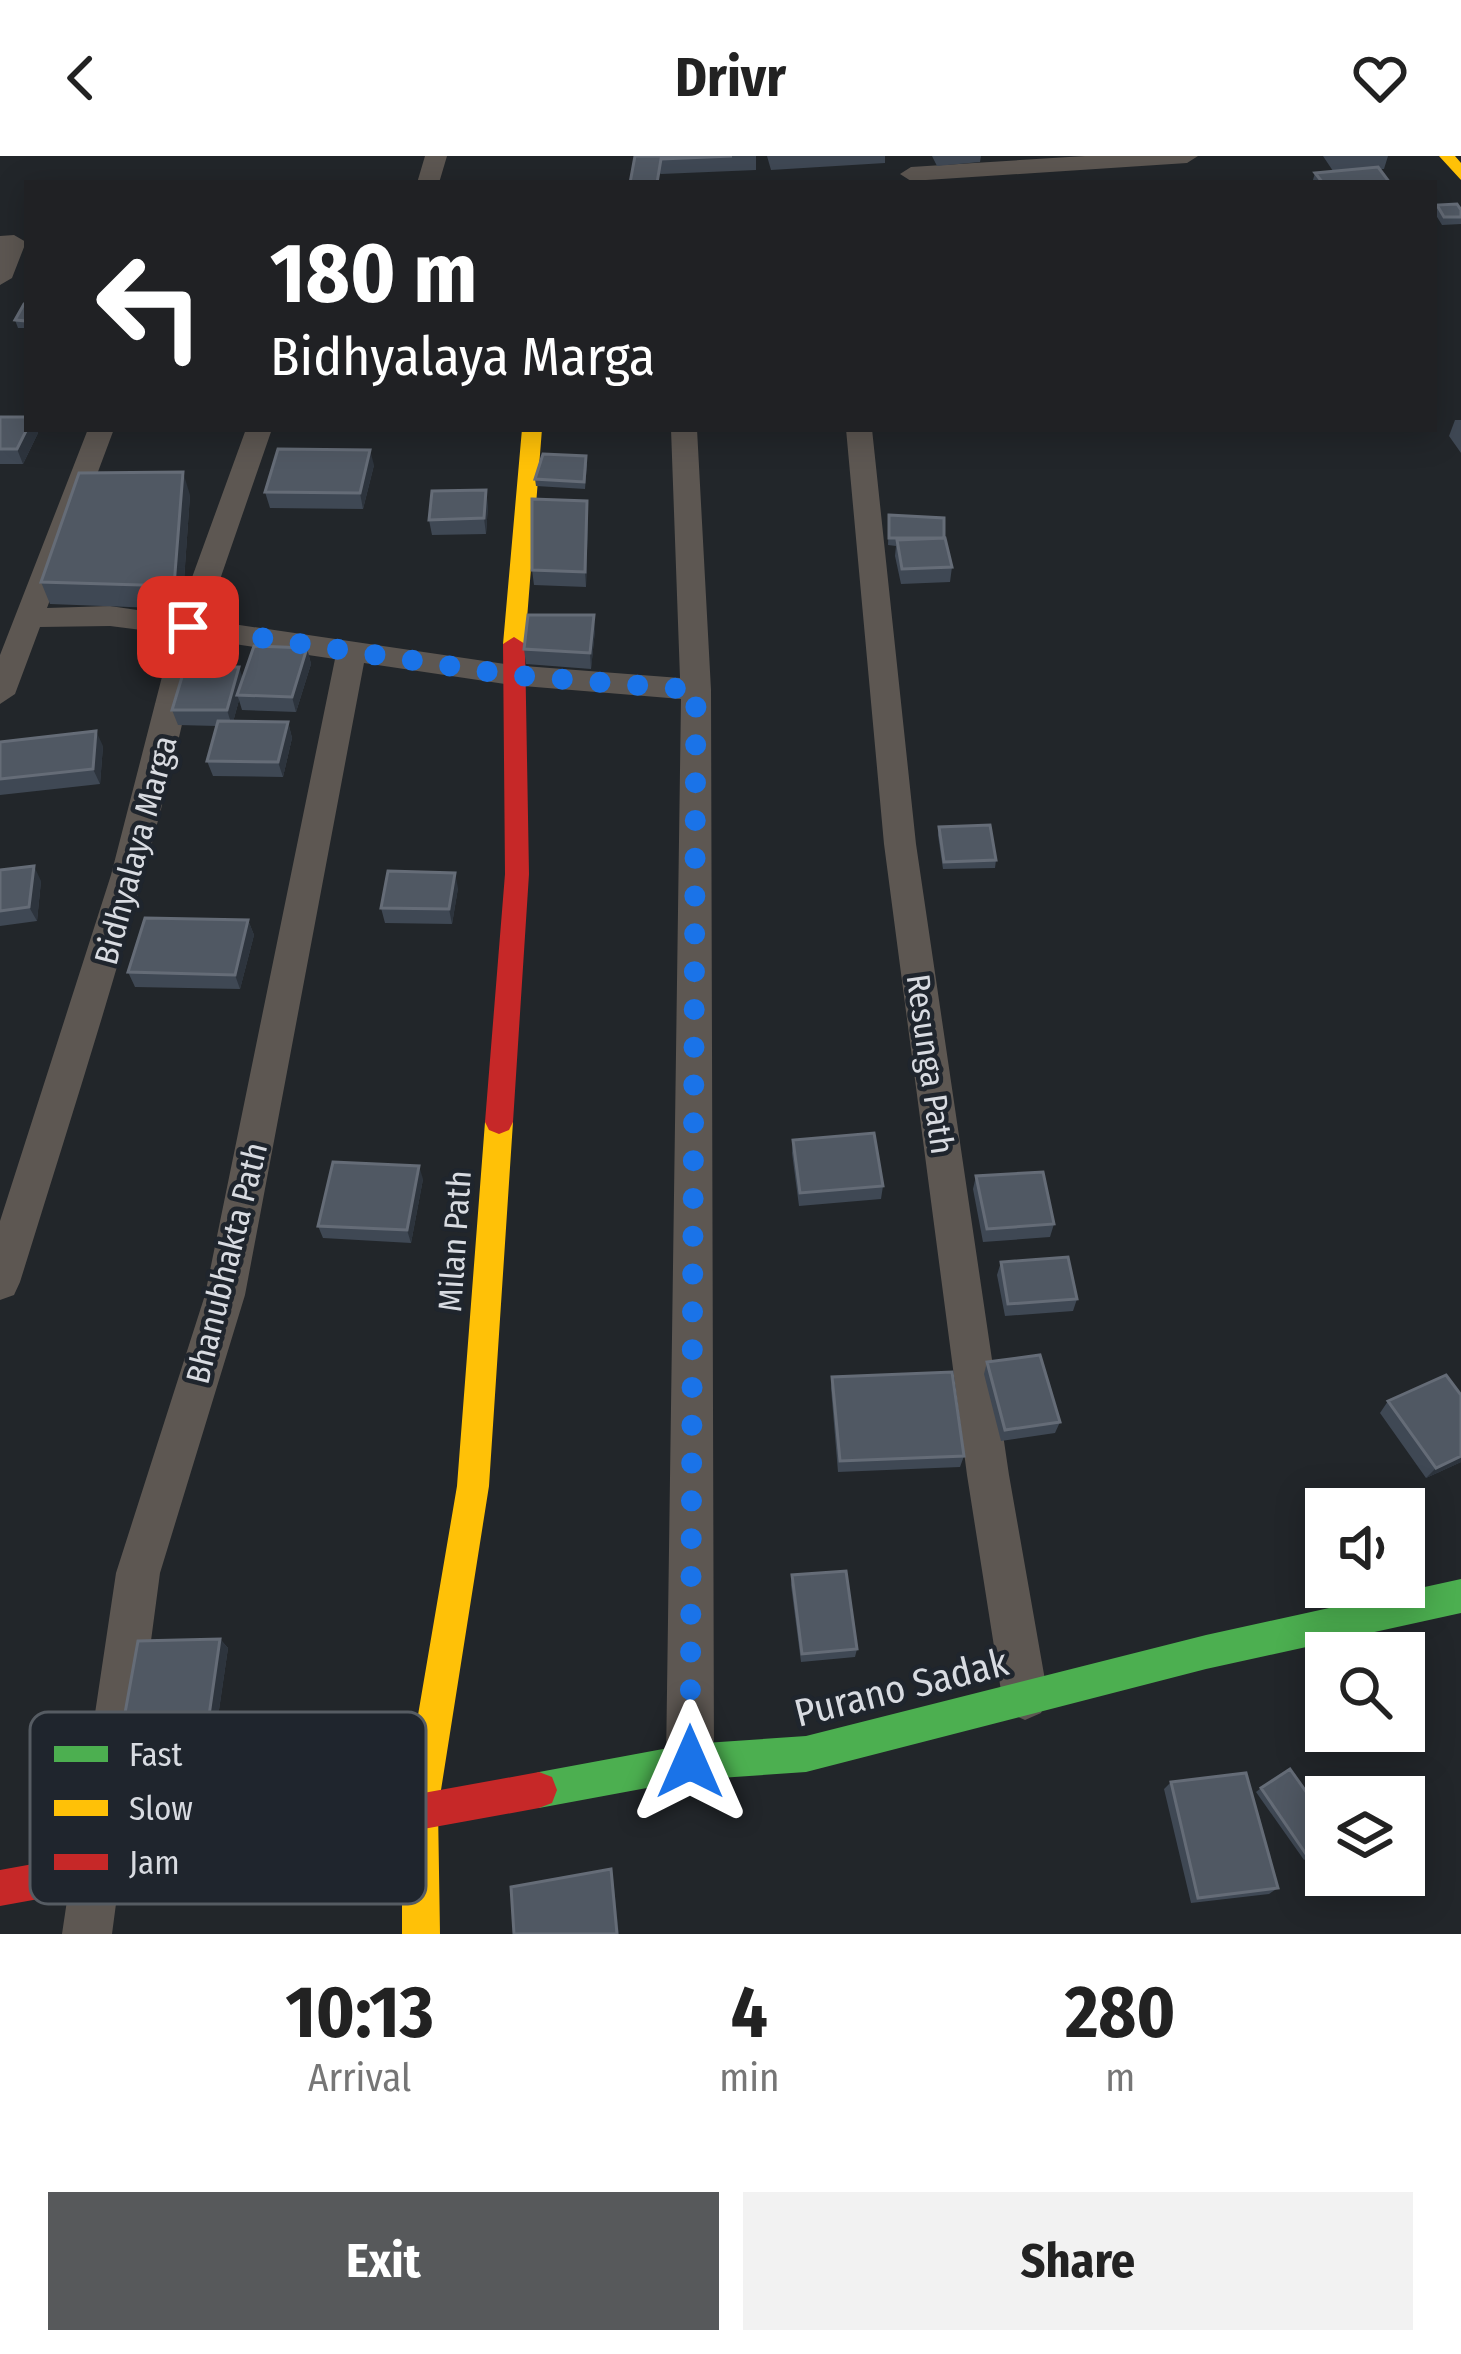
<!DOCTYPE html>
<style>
:root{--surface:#fff;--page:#f2f2f2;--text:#222;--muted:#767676;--accent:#57595b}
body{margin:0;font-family:"Fira Sans Condensed",sans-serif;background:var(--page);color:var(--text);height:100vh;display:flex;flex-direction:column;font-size:45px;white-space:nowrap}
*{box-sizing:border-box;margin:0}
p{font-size:39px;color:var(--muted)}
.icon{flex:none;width:66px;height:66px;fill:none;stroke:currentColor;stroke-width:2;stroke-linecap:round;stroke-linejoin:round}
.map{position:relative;height:1778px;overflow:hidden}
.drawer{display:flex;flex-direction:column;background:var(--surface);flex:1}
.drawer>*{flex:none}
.banner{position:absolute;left:24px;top:24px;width:1413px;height:252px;border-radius:0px;box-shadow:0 6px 30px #0003;background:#202124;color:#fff;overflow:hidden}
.buttons{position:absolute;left:1305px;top:1332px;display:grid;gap:24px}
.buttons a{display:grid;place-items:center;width:120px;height:120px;border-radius:0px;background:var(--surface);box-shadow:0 6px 30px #0003;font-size:60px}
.pin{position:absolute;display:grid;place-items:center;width:102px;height:102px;color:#fff;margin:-51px;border-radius:24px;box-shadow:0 6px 18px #0006}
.me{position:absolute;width:132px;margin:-66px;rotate:0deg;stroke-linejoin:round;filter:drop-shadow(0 0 9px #0008)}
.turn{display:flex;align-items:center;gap:42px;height:252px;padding:0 48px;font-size:54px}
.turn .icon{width:156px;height:156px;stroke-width:2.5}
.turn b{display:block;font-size:84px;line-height:102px}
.eta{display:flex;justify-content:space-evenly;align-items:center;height:204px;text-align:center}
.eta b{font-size:72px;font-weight:700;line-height:84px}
.cta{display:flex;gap:24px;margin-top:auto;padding:24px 48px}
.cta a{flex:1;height:138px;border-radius:0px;background:var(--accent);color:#fff;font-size:48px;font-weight:700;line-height:138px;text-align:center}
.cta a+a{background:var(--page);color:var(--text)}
header{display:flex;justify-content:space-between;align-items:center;height:156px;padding:0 48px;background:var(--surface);font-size:54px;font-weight:700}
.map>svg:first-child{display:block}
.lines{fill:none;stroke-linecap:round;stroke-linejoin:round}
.street{fill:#5d5752;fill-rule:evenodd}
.fast{fill:#4caf50;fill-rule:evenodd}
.slow{fill:#ffc107;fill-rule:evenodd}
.jam{fill:#c62828;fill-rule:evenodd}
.wall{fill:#3f4854}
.shaded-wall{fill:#2d343d}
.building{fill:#505863;stroke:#656c77;stroke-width:3}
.route{stroke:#1a73e8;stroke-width:21;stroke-dasharray:0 37.8}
.labels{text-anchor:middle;stroke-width:9;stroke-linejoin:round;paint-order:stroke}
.street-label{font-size:33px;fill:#d8dbe1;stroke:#1f252d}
.near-street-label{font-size:39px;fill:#d8dbe1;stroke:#1f252d}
.key{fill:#1f252d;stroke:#565c63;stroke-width:3}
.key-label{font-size:33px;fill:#d8dbe1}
</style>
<header><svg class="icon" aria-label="back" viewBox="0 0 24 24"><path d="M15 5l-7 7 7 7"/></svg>Drivr<svg class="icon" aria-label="heart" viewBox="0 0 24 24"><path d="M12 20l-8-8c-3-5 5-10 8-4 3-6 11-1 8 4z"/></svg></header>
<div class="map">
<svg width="1461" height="1778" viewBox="0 0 1461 1778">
<rect width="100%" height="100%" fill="#22262a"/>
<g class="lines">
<path class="street" d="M425,0H447L439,27H417Z
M1085,0H1198L1187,7L911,25L900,18L911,11Z
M14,79L26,86L12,122L0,129V80Z
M88,273H114L47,452L110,450L178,460L246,273H272L206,464L511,509L680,522L671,273H697L711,534L714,1606L707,1623L690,1630L673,1623L666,1606L681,543L511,529L364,507L245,1139L160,1417L112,1778H62L116,1417L205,1139L335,503L201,483C156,701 86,913 20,1126L14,1139L0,1144V1065L111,719L173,478L110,470L40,471L15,538L0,548V499Z
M846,273H872L916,688L1009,1319L1048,1541L1041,1557L1025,1564L1009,1557L1002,1541L967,1319L884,688Z"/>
<path class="fast" d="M1461,1423V1457L1206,1513L806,1616L690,1624L539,1652L526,1647L521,1634L526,1621L539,1616L690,1588L806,1580L1206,1479Z"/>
<path class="slow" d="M1439,0H1455L1461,7V24Z
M522,273H542L525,488L514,495L503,488Z
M499,954L509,958L513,966L489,1330L438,1653L440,1778H402V1653L457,1330L485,966L489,958Z"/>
<path class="jam" d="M514,481L525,488L529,718L513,966L509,974L499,978L489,974L485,966L505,718L503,488Z
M539,1616L552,1621L557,1634L552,1647L539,1652L0,1750V1714Z"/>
</g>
<path class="wall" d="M635,0H756V14L661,18L635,5Z
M767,0H885V7L771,14Z
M932,0H981L980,6L937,10Z
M1323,0H1388L1384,13H1380L1390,27H1312L1315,17L1333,15Z
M1437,49L1461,54V68L1442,69L1434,56Z
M27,148V172H18L15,164Z
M0,261L27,273H37L38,277L23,308H0Z
M1455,264H1461V297L1449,280Z
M587,308L585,333L536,330L535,323Z
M374,309L363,353L270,352L265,336Z
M190,339L182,453L50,448L41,426Z
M488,349L486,378L432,379L429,364Z
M889,359L944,382L952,411L950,426L901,428L895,400L896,390L888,389Z
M588,360L586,431L534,429L532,414Z
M595,474L591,513L526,508L524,493Z
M307,492L311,508L296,556L242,554L239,544L233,566H288L292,582L283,621L213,620L207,605L217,570L178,569L172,554Z
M0,586L103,590L100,628L0,639Z
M939,671L996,704L995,712L943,713L938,679Z
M0,714L41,725L37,765L0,770Z
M458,732L452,768L385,767L381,752Z
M248,764L254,779L240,833L135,831L128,816Z
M793,984L883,1030L881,1043L799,1050L792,997Z
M976,1020L1054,1068L1050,1081L983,1086L973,1033Z
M423,1023L411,1087L323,1082L318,1070Z
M1001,1106L1077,1143L1073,1155L1005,1160L997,1119Z
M987,1206L1060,1266L1055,1277L1001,1285L984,1218Z
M832,1221L964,1300L960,1311L838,1316L831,1232Z
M1461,1239V1306L1426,1322L1380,1257L1388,1245Z
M792,1419L857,1493L855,1501L801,1506L791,1429Z
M220,1483L228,1492L205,1650L119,1653L109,1646Z
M1171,1626L1278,1732L1269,1738L1191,1747L1164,1633Z
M1261,1632L1326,1690L1304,1704L1256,1636Z"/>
<path class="shaded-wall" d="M27,273H37L38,277L23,308L17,293Z
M370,294L374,309L363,353L360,337Z
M183,316L190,339L182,453L174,430Z
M486,334L488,349L486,378L484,362Z
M587,345L588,360L586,431L585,416Z
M594,459L595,474L591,513L590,497Z
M307,492L311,508L296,556L292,541Z
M239,511L244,526L237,539L239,544L232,570L227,554Z
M288,566L292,582L283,621L278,606Z
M96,575L103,590L100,628L93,613Z
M34,710L41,725L37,765L29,751Z
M455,717L458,732L452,768L449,753Z
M248,764L254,779L240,833L235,819Z
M419,1010L423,1023L411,1087L407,1074Z
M1461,1300V1306L1426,1322L1436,1312Z
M220,1483L228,1492L205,1650L197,1643Z
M611,1713L613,1722L619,1778H617Z"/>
<path class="building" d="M635,0H732L661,3L657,27H630Z
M1378,11L1390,27H1323L1315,17Z
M1457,48L1461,54V61H1444L1437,49Z
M24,148H27V165L15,164Z
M0,261H27V273L17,293H0Z
M278,293L370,294L360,337L265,336Z
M543,298L586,300L584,326L535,323Z
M183,316L174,430L41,426L79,317Z
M486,334L484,362L429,364L432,335Z
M532,343L587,345L585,416L532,414Z
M889,359L944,362V382H889Z
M945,382L952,411L902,413L897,384Z
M528,459H594L590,497L524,493Z
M254,490L307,492L292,541L237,539Z
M185,511H239L227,554H172Z
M218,565L288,566L278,606L207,605Z
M96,575L93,613L0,623V586Z
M990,669L996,704L944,706L939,671Z
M34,710L29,751L0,755V714Z
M388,715L455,717L449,753L381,752Z
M145,762L248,764L235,819L128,816Z
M874,977L883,1030L800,1037L793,984Z
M333,1006L419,1010L407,1074L318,1070Z
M1043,1016L1054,1068L987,1073L976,1020Z
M1068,1101L1077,1143L1008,1148L1001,1106Z
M1040,1199L1060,1266L1005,1274L987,1206Z
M952,1216L964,1300L840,1305L832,1221Z
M1446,1219L1461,1239V1300L1436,1312L1388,1245Z
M846,1415L857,1493L802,1498L792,1419Z
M220,1483L197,1643L109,1646L138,1485Z
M1290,1613L1326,1664V1690L1308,1701L1261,1632Z
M1246,1617L1278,1732L1198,1742L1171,1626Z
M611,1713L617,1778H514L511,1731Z"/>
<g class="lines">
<path class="route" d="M188,471L511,519L696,534L690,1606"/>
</g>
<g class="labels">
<g class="street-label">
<text transform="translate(135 694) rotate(-75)" y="12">Bidhyalaya Marga</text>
<text transform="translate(931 908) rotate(82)" y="12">Resunga Path</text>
<text transform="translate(454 1085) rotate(-86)" y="12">Milan Path</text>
<text transform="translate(226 1107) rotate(-76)" y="12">Bhanubhakta Path</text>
</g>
<g class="near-street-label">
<text transform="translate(901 1531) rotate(-14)" y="14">Purano Sadak</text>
</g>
</g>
<rect x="30" y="1556" width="396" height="192" rx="18" class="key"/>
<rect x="54" y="1590" width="54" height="16" fill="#4caf50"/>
<rect x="54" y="1644" width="54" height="16" fill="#ffc107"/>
<rect x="54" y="1698" width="54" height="16" fill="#c62828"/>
<g class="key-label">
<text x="129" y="1610">Fast</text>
<text x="129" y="1664">Slow</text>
<text x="129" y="1718">Jam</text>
</g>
</svg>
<div class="buttons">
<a><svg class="icon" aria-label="sound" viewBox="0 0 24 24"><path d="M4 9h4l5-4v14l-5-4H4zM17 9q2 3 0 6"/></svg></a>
<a><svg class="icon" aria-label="search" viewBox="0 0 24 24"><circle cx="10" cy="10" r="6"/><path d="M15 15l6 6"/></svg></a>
<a><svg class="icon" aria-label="layers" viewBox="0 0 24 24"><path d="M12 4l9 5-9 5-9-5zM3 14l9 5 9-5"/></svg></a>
</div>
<div class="pin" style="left:188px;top:471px;background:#d93025"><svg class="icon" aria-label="arrive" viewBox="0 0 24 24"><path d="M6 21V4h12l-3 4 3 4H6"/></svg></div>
<svg class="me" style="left:690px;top:1606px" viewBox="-20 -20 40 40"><path d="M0-17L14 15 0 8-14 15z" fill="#1a73e8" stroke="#fff" stroke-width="4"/></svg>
<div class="banner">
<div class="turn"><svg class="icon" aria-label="left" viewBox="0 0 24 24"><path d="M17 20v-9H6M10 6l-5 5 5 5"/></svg><div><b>180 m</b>Bidhyalaya Marga</div></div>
</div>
</div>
<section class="drawer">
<div class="eta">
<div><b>10:13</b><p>Arrival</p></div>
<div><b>4</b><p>min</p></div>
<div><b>280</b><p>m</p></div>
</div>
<div class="cta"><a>Exit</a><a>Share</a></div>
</section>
